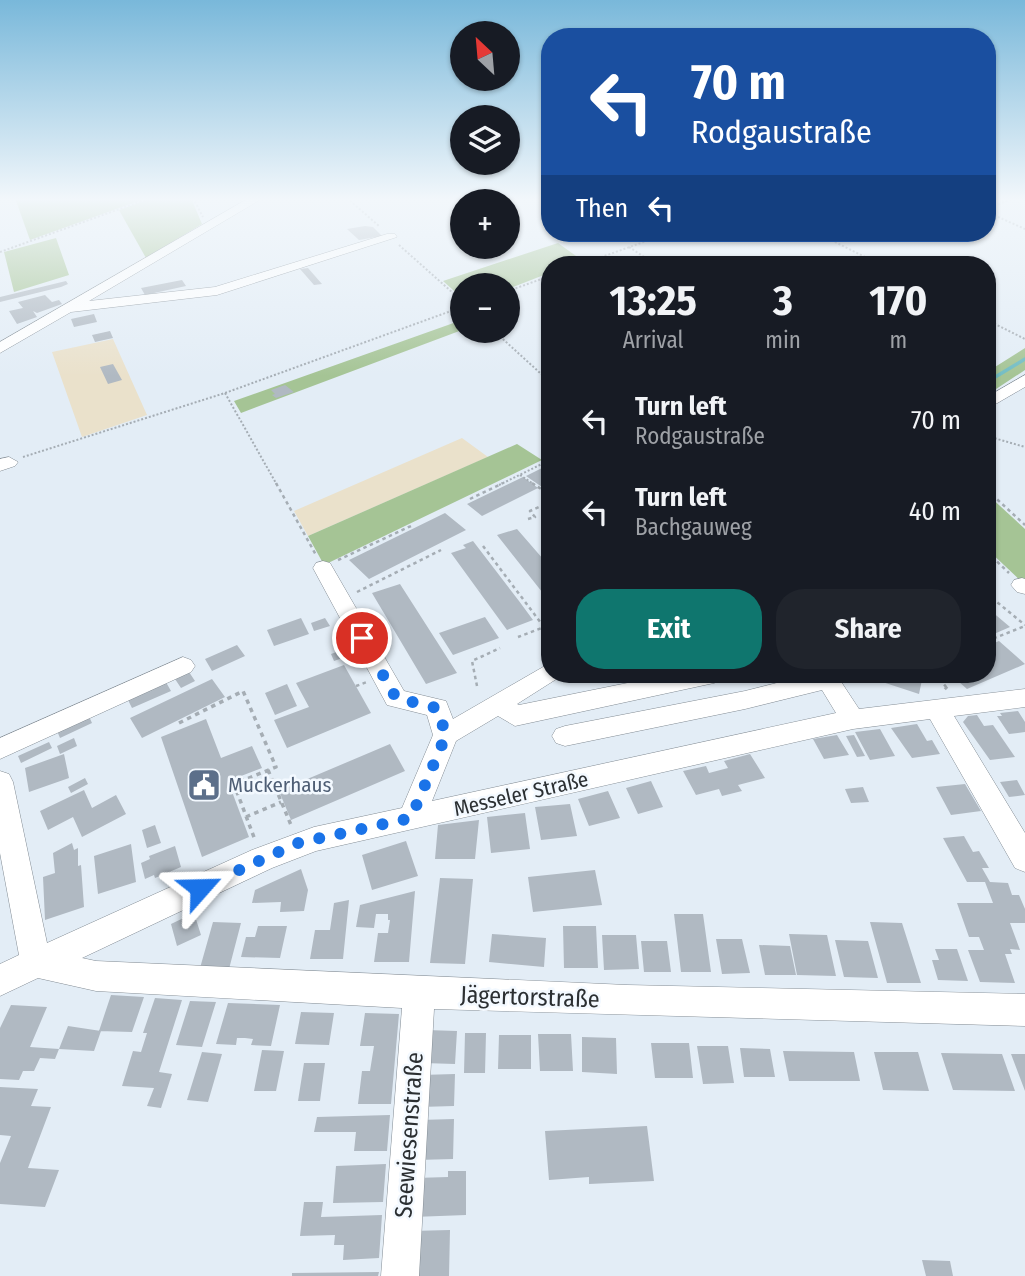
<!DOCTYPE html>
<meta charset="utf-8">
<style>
:root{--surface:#171b24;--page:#20242c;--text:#f1f3f6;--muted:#9ea1a6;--accent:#0f766e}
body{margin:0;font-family:"Fira Sans Condensed",sans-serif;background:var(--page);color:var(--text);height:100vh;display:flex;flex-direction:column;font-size:26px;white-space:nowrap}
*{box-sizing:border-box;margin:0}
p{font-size:23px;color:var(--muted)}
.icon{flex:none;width:38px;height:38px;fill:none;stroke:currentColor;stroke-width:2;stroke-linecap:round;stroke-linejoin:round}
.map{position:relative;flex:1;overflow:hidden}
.side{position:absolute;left:541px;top:256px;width:455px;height:427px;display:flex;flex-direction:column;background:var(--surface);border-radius:28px;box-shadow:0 2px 5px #0004}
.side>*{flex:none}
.top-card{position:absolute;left:541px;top:28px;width:455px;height:214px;border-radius:28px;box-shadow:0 2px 5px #0004;background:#1a4fa0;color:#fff;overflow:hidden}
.needle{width:46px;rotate:334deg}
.fabs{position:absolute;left:450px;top:21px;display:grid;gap:14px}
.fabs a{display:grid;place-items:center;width:70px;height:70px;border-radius:50%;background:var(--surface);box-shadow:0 2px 5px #0004;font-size:35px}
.pin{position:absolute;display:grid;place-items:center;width:60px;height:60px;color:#fff;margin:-30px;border:4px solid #fff;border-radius:50%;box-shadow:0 2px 7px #0007}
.me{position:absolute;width:77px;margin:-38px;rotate:65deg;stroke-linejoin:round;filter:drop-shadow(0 0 5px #0008)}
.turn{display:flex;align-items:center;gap:24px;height:147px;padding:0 35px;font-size:32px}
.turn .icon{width:91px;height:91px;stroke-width:2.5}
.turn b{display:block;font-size:49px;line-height:60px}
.then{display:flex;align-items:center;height:66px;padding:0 35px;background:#0003;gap:14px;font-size:26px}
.eta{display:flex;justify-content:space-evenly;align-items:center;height:119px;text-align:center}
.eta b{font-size:42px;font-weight:700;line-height:49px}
.cta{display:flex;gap:14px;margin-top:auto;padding:14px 35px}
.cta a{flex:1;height:80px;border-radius:28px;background:var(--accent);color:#fff;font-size:28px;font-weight:700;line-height:80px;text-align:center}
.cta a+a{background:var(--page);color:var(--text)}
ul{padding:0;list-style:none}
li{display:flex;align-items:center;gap:21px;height:91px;padding:0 35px}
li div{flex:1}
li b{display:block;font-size:26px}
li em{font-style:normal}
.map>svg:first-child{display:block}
.commercial{fill:#eae1cb}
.green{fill:#a5c495}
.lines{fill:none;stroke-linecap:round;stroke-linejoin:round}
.stream{stroke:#73bdc4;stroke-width:3.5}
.building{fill:#b0b9c2}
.minor-casing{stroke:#838c94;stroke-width:1}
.path-far2{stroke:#a5adb4;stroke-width:2;stroke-dasharray:2 2;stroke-linecap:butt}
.path-far1{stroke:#a5adb4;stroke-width:2.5;stroke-dasharray:3.5 3.5;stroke-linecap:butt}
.path{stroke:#a5adb4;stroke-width:3.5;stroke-dasharray:4.5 4.5;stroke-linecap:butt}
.minor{fill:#fff;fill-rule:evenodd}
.route{stroke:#1a73e8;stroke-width:12;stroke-dasharray:0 21.6}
.labels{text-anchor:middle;stroke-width:5;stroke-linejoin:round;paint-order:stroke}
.service-label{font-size:21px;fill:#4e5e75;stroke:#f3f9ff;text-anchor:start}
.street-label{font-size:21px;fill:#2b2f32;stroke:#f3f9ff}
.near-street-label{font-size:24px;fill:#2b2f32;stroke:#f3f9ff}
</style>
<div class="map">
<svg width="1025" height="1276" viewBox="0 0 1025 1276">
<rect width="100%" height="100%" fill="#e3edf6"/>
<path class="commercial" d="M113,339L147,415L82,437L52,352Z
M462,438L488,457L308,536L294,511Z"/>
<path class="green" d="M15,198H147L30,240Z
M152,198H191L202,224L146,258L119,210Z
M56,238L69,275L14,292L4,252Z
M558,243L583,261L575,264H550L549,273L508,289V285H462V298L443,281Z
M462,320V330L241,413L234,401Z
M1025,348V370L987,395V372Z
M517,444L542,460L324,565L308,536Z
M987,494L1025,529V585L987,549Z"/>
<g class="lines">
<path class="stream" d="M987,382L1025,359"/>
</g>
<path class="building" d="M365,226L373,227L382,236L359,240L347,229Z
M308,268L322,284L314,285L300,269Z
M182,280L186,286L145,295L141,288Z
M66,281L68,284L61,287L0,302V297Z
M45,295L52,302L59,300L62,304L37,313L33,311L37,317L17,324L9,311L23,308L18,302Z
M94,314L97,322L74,327L71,319Z
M110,331L113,338L95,342L92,335Z
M113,364L122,380L108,384L100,367Z
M285,385L294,392L276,398L272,395L275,394L271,390Z
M550,464V483L542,487L526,476Z
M523,477L538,488L482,516L467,504Z
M445,513L466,530L369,579L349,560Z
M517,529L550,567V596L546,597L497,535Z
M473,541L519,601L533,620L507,630L451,553L466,548L463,545Z
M400,584L457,673L426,684L372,593Z
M987,608L997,616L1010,627L987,637Z
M485,617L499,638L453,655L439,633Z
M301,618L309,634L274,646L267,630Z
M325,618L330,626L314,631L311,623Z
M999,641L1025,664L967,689L950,674H987V646Z
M237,645L245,656L212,671L205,659Z
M350,647L354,654L334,661L331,654Z
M344,665L371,713L287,748L274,720L309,707L296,683Z
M189,672L195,681L181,688L175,679Z
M858,674H918L923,675L919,694Z
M163,677L171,691L132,708L125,694Z
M212,679L225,697L142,738L130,718Z
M287,684L297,706L275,715L265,693Z
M1018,711L1025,722V732L1009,734L997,716H1002L1000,713Z
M87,712L92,723L60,738L55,726Z
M977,715L984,726L993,725L1015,757L990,760L963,722L968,716Z
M206,719L221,758L252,746L262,768L228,781L249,837L202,857L161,737Z
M917,724L927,741L932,740L940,754L912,758L891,728Z
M880,729L895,756L870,760L855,732Z
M837,735L849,755L824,759L813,739Z
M854,735L865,756L857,757L846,736Z
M74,738L77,746L60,754L57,746Z
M49,742L52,748L21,763L18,756Z
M390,744L405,771L291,820L279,791Z
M64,754L69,778L29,792L25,768Z
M750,754L765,778L738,785L742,791L722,796L719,789L696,795L683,771L706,766L709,773L728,768L724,761Z
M85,778L88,784L71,793L68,787Z
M1017,780L1025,795L1009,797L1000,782Z
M651,781L663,807L638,814L626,788Z
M965,784L981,811L951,815L936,787Z
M863,787L869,802L851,803L845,789Z
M84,790L92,808L116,795L126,814L82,837L73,817L48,830L40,811Z
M608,791L620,818L589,826L578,799Z
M570,804L577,836L541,840L535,807Z
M525,813L530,849L491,853L487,817Z
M479,820L475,859H435L438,825Z
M155,825L161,843L147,848L142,830Z
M964,836L973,852L979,851L989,868H982L990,882L1008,883L1012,895H1019L1025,909V923H1010L1020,950L1010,949L1012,954H1005L1015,983L980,982L968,950H984L979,937H969L957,903H993L985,882H967L943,838Z
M406,841L418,876L372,890L362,855Z
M72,843L74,850L78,848V866L81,865L84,907L45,920L43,877L55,873L53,853Z
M131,844L136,882L98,894L94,856Z
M175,846L181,867L155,878L154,875L145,879L141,863L150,859L149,856Z
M301,869L308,890L304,911L280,912L281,902L252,903L255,890Z
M595,870L602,905L533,912L528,877Z
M440,878L473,879L465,964L430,963Z
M415,891L409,962H374L378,933H388L390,920H388V914H376L374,928L356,927L360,905Z
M349,900L343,959H310L315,930H330L334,903Z
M194,913L201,935L177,946L171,924Z
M674,914H703L711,972H681Z
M213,922L241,923L229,969L200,968Z
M870,922L902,923L921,983H887Z
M258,926H287L280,958L241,957L246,937H255Z
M563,926H596L598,968H564Z
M492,934L546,938L544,967L489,962Z
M789,934L827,935L836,976L797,975Z
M602,935H636L639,969L604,970Z
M716,939H742L750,973L722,974Z
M835,940L868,941L878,978L844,977Z
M641,941H667L671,972H644Z
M759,945L790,946L796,975H765Z
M935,949H957L968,981L938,980L932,960H939Z
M111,995L144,997L132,1032L99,1031Z
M155,998L182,1000L159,1072L172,1074L161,1108L147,1106L154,1088L122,1086L133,1051L141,1052L147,1033H143Z
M190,1001L216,1002L202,1047L176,1045Z
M228,1003L280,1005L271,1046L251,1045L253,1039L245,1038H237L236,1045L216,1044Z
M11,1005L47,1007L30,1047L59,1049L55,1059L40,1058L34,1071H23L19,1080L0,1079V1028Z
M301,1012L334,1013L329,1045L295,1044Z
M365,1013L399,1014L391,1104H358L362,1071H370L374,1046H360Z
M68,1026L101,1031L94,1051L59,1049Z
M426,1030L457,1031L455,1064L423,1063Z
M465,1033H486L485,1073H464Z
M538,1034H571L573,1071H540Z
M499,1035H531V1069H498Z
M582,1037L616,1038L617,1074L582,1072Z
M651,1043H689L693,1078H655Z
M697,1046H728L734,1083L703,1084Z
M740,1048L770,1049L775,1077H744Z
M262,1050L284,1051L276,1091H254Z
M783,1051L854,1052L860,1081H789Z
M202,1052L222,1054L208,1102L187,1100Z
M874,1052H918L929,1091L883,1090Z
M941,1053L1002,1054L1015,1091L953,1090Z
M1011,1054H1025V1091Z
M304,1063H325L320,1101H298Z
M455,1074L454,1106L420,1107L421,1075Z
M0,1087L38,1089L31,1106L51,1107L28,1168L59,1170L45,1207L0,1204V1163L11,1136L0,1135Z
M390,1115L387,1151H354L356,1132H314L317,1117Z
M454,1119L453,1159L417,1160L419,1120Z
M647,1126L654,1181L589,1184V1177L549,1180L545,1131Z
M386,1164L383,1202L333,1203L336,1166Z
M448,1171H466V1215L413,1217L415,1178L448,1177Z
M304,1202H323L321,1217L382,1215L379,1258L343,1260L344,1245H334L335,1235L300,1236Z
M450,1230L449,1276H409L411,1231Z
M922,1260L950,1261L953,1276H926Z
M379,1272L378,1276H292V1273Z"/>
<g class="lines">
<defs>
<path id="minor" d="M249,198H263L89,301L215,287L387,234H395L397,237L217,295L71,312L0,353V342Z
M1025,375V387L987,409V397Z
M9,457L18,462L15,466L0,471V459Z
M323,561L330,563L404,691L446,701L453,719L550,663V674H561L558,678L517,704L519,705L672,674H726L722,680L714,683L515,726L498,716L456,741L432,801L836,713L822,690L745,709L565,746L556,743L552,736L556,729L565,726L745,691L812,674H836L859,709L1025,689V707L954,716L1025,833V872L1015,868L930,719L853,729L316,851L272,868L82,958L96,961L627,985L1025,994V1026L434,1009L419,1276H381L402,1008L96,991L38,978L0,996V964L19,955L0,853V771L9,774L13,782L47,943L252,850L314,827L402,808L433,735L427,715L387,705L313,568L316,563Z
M1022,578L1025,579V594L1017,592L1011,585L1014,580Z
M183,657L191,660L195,666L191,672L0,759V738Z"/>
</defs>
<use href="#minor" class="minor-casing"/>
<path class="path-far2" d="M193,198L203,217
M347,198L379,226
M987,209L1013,198
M987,212L1025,229
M817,233L879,264
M399,245L462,301
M629,247L655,264
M0,252L150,198
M582,264L669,233
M508,291L550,276
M987,320L1025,339
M494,331L550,382
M225,393L277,485
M987,436L1025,447
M23,457L225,393L462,307
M520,475L535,485
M499,485L550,460"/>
<path class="path-far1" d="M276,483L316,555
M532,483L550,495
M987,490L1025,525
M470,499L503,483
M528,519L535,517L530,511L550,502
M483,546L544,627L518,637
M987,552L1009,573
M338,560L411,526
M357,592L441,550
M992,598L1025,625
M987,641L1025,626
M935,674L947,688
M356,686L367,682
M477,686L472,661L500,648"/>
<path class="path" d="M945,687L947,689
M179,723L243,691L276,767L234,784L255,840
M268,770L291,825
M246,817L281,802"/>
<use href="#minor" class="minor"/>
</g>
<linearGradient id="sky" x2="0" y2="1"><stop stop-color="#79b8da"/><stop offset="0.53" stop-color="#f2f7fb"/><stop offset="1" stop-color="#f2f7fb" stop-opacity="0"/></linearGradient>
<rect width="1025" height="376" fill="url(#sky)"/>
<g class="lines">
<path class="route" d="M200,888L298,843L411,818L446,735L437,708L396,698L362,638"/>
</g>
<defs>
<symbol id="civic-square" viewBox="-11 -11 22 22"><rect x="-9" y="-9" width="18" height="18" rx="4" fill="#5c6f8a" stroke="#f3f9ff"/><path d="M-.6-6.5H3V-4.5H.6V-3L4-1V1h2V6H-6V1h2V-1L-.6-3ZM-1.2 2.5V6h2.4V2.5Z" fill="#fff"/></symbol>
</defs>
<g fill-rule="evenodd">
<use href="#civic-square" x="185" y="766" width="38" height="38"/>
</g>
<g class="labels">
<g class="service-label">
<text x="228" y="792">Muckerhaus</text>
</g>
<g class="street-label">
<text transform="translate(521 794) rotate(-13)" y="7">Messeler Straße</text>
</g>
<g class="near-street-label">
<text transform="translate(530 997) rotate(2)" y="8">Jägertorstraße</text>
<text transform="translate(409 1135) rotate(-86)" y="8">Seewiesenstraße</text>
</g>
</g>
</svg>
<div class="fabs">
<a><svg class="needle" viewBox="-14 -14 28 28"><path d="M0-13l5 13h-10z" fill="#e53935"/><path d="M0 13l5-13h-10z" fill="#9ea1a6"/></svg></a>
<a><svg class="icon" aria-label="layers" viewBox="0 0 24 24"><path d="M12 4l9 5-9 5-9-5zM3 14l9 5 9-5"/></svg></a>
<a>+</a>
<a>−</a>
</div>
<div class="pin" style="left:362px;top:638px;background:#d93025"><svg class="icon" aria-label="arrive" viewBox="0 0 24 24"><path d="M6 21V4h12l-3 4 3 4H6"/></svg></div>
<svg class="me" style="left:200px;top:888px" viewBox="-20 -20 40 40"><path d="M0-17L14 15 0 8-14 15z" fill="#1a73e8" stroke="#fff" stroke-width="4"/></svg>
<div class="top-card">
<div class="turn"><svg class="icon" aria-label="left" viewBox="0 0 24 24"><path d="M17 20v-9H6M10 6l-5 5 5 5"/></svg><div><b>70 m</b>Rodgaustraße</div></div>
<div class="then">Then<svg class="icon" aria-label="left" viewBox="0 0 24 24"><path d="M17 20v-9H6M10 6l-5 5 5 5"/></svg></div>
</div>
<section class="side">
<div class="eta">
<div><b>13:25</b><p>Arrival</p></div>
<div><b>3</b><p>min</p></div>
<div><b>170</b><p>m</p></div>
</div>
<ul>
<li><svg class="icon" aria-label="left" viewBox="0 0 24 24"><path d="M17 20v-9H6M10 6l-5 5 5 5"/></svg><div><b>Turn left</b><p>Rodgaustraße</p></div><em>70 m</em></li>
<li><svg class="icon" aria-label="left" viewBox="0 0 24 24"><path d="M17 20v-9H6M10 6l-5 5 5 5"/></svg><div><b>Turn left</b><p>Bachgauweg</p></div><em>40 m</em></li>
</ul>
<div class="cta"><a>Exit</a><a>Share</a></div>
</section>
</div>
